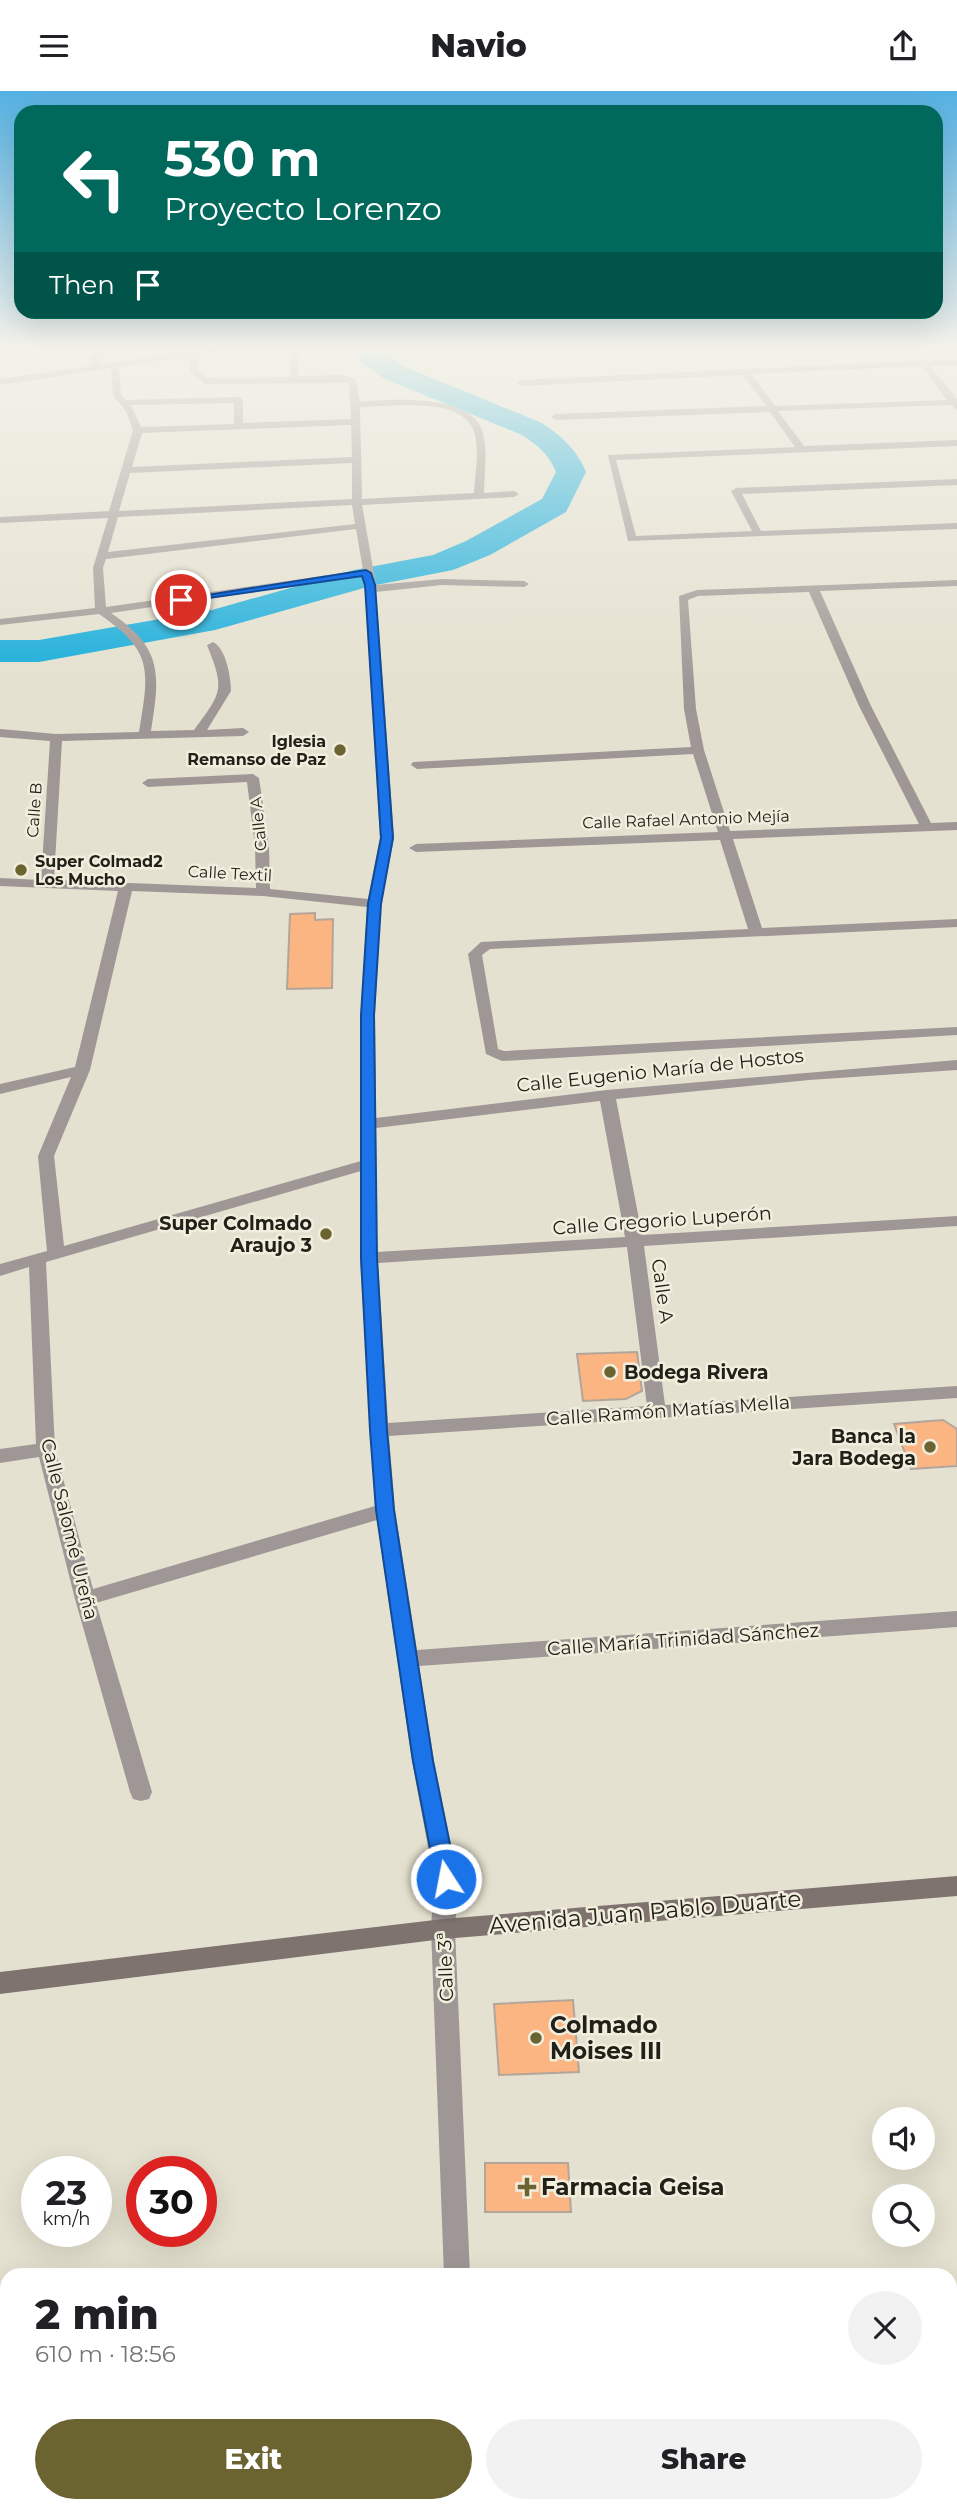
<!DOCTYPE html>
<meta charset="utf-8">
<style>
:root{--surface:#fff;--page:#f2f2f2;--text:#202124;--muted:#757577;--accent:#6b6330}
body{margin:0;font-family:Montserrat,sans-serif;background:var(--page);color:var(--text);height:100vh;display:flex;flex-direction:column;font-size:26px;white-space:nowrap}
*{box-sizing:border-box;margin:0}
p{font-size:23px;color:var(--muted)}
.icon{flex:none;width:38px;height:38px;fill:none;stroke:currentColor;stroke-width:2;stroke-linecap:round;stroke-linejoin:round}
.map{position:relative;flex:1;overflow:hidden}
.sheet{position:absolute;left:0px;top:2177px;width:957px;height:245px;display:flex;flex-direction:column;background:var(--surface);border-radius:21px 21px 0 0;box-shadow:0 7px 28px #0002}
.sheet>*{flex:none}
.hud{position:absolute;left:14px;top:14px;width:929px;height:214px;border-radius:21px;box-shadow:0 7px 28px #0002;background:#00695c;color:#fff;overflow:hidden}
.fabs{position:absolute;left:872px;top:2016px;display:grid;gap:14px}
.fabs a{display:grid;place-items:center;width:63px;height:63px;border-radius:50%;background:var(--surface);box-shadow:0 7px 28px #0002;font-size:35px}
.speed{position:absolute;left:21px;top:2065px;display:flex;gap:14px;font-size:35px;font-weight:700;text-align:center}
.speed>*{display:grid;place-content:center;width:91px;height:91px;border-radius:50%;background:var(--surface);box-shadow:0 7px 28px #0002;line-height:1}
.speed small{font-size:18px;font-weight:400}
.speed .limit{border:10px solid #d22;background:#fff;color:#111}
.pin{position:absolute;display:grid;place-items:center;width:60px;height:60px;color:#fff;margin:-30px;border:4px solid #fff;border-radius:50%;box-shadow:0 2px 7px #0007}
.me{position:absolute;width:77px;margin:-38px;rotate:349deg;stroke-linejoin:round;filter:drop-shadow(0 0 5px #0008)}
.turn{display:flex;align-items:center;gap:24px;height:147px;padding:0 35px;font-size:32px}
.turn .icon{width:91px;height:91px;stroke-width:2.5}
.turn b{display:block;font-size:49px;line-height:60px}
.then{display:flex;align-items:center;height:66px;padding:0 35px;background:#0003;gap:14px;font-size:26px}
.round{display:grid;place-items:center;flex:none;width:74px;height:74px;border-radius:37px;background:var(--page)}
.head{display:flex;align-items:center;justify-content:space-between;height:119px;padding:0 35px}
h1{font-size:42px;font-weight:800;line-height:52px}
.primary-button{display:flex;gap:14px;margin-top:auto;padding:14px 35px}
.primary-button a{flex:1;height:80px;border-radius:42px;background:var(--accent);color:#fff;font-size:28px;font-weight:800;line-height:80px;text-align:center}
.primary-button a+a{background:var(--page);color:var(--text)}
header{display:flex;justify-content:space-between;align-items:center;height:91px;padding:0 35px;background:var(--surface);font-size:32px;font-weight:800}
.map>svg:first-child{display:block}
.lines{fill:none;stroke-linecap:round;stroke-linejoin:round}
.river{fill:#18addb;fill-rule:evenodd}
.building{fill:#fab583;stroke:#b4a59b;stroke-width:2}
.minor{fill:#9f9795;fill-rule:evenodd}
.secondary{fill:#7f7370;fill-rule:evenodd}
.route{fill:#1a73e8;stroke:#114b97;stroke-width:2}
.poi-dot{fill:#6b6330;stroke:#f2eedd;stroke-width:2.5}
.labels{text-anchor:middle;stroke-width:5;stroke-linejoin:round;paint-order:stroke}
.far-poi-label{font-size:16px;font-weight:bold;fill:#212019;stroke:#f2eedd;text-anchor:end}
.far-street-label{font-size:16px;fill:#212019;stroke:#f2eedd}
.street-label{font-size:19px;fill:#212019;stroke:#f2eedd}
.poi-label{font-size:19px;font-weight:bold;fill:#212019;stroke:#f2eedd;text-anchor:end}
.near-street-label{font-size:23px;fill:#212019;stroke:#f2eedd}
.near-poi-label{font-size:23px;font-weight:bold;fill:#212019;stroke:#f2eedd;text-anchor:start}
</style>
<header><svg class="icon" aria-label="menu" viewBox="0 0 24 24"><path d="M4 6h16M4 12h16M4 18h16"/></svg>Navio<svg class="icon" aria-label="share" viewBox="0 0 24 24"><path d="M12 15V3M7 8l5-5 5 5M5 13v7h14v-7"/></svg></header>
<div class="map">
<svg width="957" height="2422" viewBox="0 0 957 2422">
<rect width="100%" height="100%" fill="#e5e1d0"/>
<g class="lines">
<path class="river" d="M356,257H382V262L405,276L542,332C562,345 577,359 586,381L566,421L490,464L453,479L371,495L215,539L39,571H0V549H39L212,519L354,479L433,464L466,450L542,408L556,381C549,363 537,354 522,344L385,288L360,271Z"/>
</g>
<path class="building" d="M315,822V829L333,828L332,897L287,898L290,823Z
M637,1261L642,1300L626,1308L583,1310L577,1263Z
M943,1329L957,1338V1375L911,1378L894,1333Z
M573,1909L579,1981L499,1984L494,1913Z
M485,2072H568L571,2121H485Z"/>
<g class="lines">
<path class="minor" d="M106,257H116L97,268L100,274L196,259L232,257L200,264L198,280L207,287L290,286L291,257H299L298,285L343,284L356,288L360,311C390,308 466,303 481,337C489,355 484,382 484,402L514,400L519,403L514,406L362,414L376,494L442,488L524,490L529,493L524,496L442,494L376,501L394,747L381,813L375,924L376,1027L607,999L957,969V979L809,989L616,1008L642,1144L957,1125V1135L644,1155L665,1314L957,1295V1307L389,1345L395,1419L417,1559L957,1520V1536L419,1575L434,1670L458,1788L455,1838L470,2184H444L431,1838L434,1788L412,1670L377,1429L96,1512L152,1701L149,1708L141,1710L133,1708L130,1701L75,1508L39,1366L0,1372V1358L36,1353L29,1176L0,1185V1173L47,1160L38,1065L71,986L0,1003V993L75,976L118,800L0,795V787L41,789L50,650L0,646V638L56,643L139,641C149,579 154,561 99,523L0,534V528L95,517L93,477L108,427L0,432V426L109,420L133,339L126,320L113,305L111,277L0,294V288L93,275L89,265ZM191,265L190,281L205,293L349,292L351,328L243,332V309L239,306L126,309L121,304L119,276ZM234,312V333L141,336L131,314ZM384,315C409,314 458,310 472,336C481,353 475,383 474,402L362,408L360,316ZM351,334L352,366L132,376L142,342ZM352,372V408L119,420L130,382ZM352,414L355,433L108,461L118,426ZM356,438L363,479L106,516L103,477L106,468ZM364,485L380,747L368,808L270,798L269,755L259,687L253,683L148,688L142,692L148,696L247,691L255,755L256,797L54,789L62,650L243,645L249,641L243,637L207,639L231,600C231,586 226,557 213,551L207,554C225,599 222,601 194,639L151,640C160,583 163,557 111,522ZM132,800L263,805L367,816L361,924V1070L64,1155L54,1065L90,979ZM600,1010L625,1146L377,1161L376,1037ZM361,1080L360,1167L375,1415L93,1498L55,1358L46,1171ZM627,1156L647,1315L388,1332L378,1172Z
M957,268V274L930,275L957,308V319L951,314L778,320L804,355L957,349V355L616,369L636,445L752,440L731,400L736,397L957,388V394L742,403L761,440L957,432V438L628,450L608,364L795,356L770,321L555,329L551,326L555,323L766,315L743,284L521,295L517,292L521,289ZM921,275L947,309L775,315L752,283Z
M957,489V495L820,500L871,615L931,732L957,731V739L733,748L762,837L957,828V836L490,858L482,864L498,958L504,960L957,936V944L502,970L486,963L468,863L481,851L748,838L720,749L416,761L409,757L416,753L718,741L693,663L417,678L411,674L413,671L691,656L684,618L679,505L697,499ZM809,501L859,615L919,733L730,740L704,659L696,618L688,509L698,505Z
M452,2415H482V2422H452Z"/>
<path class="secondary" d="M957,1785V1805L443,1848L0,1903V1881L443,1828Z"/>
</g>
<linearGradient id="sky" x2="0" y2="1"><stop stop-color="#55b1e3"/><stop offset="0.43" stop-color="#f3f2ea"/><stop offset="1" stop-color="#f3f2ea" stop-opacity="0"/></linearGradient>
<rect width="957" height="596" fill="url(#sky)"/>
<path class="route" d="M366,479L371,482L375,494L393,747L381,813L374,924L377,1167L387,1339L394,1419L433,1670L457,1788L453,1794L446,1797L439,1794L436,1788L413,1670L376,1419L370,1339L361,1167V924L368,813L381,747L365,494L362,485L181,511L176,509Z"/>
<g class="poi-dot">
<circle cx="340" cy="659" r="7"/>
<circle cx="21" cy="779" r="7"/>
<circle cx="326" cy="1143" r="7"/>
<circle cx="610" cy="1281" r="7"/>
<circle cx="930" cy="1356" r="7"/>
<circle cx="536" cy="1947" r="7"/>
<path d="M523.5 2085.5h7v7h7v7h-7v7h-7v-7h-7v-7h7z"/>
</g>
<g class="labels">
<g class="far-poi-label">
<text x="326" y="656">Iglesia<tspan x="326" dy="18">Remanso de Paz</tspan></text>
<text x="35" y="776" text-anchor="start">Super Colmad2<tspan x="35" dy="18">Los Mucho</tspan></text>
</g>
<g class="far-street-label">
<text transform="translate(34 719) rotate(-86)" y="6">Calle B</text>
<text transform="translate(686 728) rotate(-2)" y="6">Calle Rafael Antonio Mejía</text>
<text transform="translate(258 733) rotate(-96)" y="6">Calle A</text>
<text transform="translate(230 782) rotate(3)" y="6">Calle Textil</text>
</g>
<g class="street-label">
<text transform="translate(660 979) rotate(-6)" y="7">Calle Eugenio María de Hostos</text>
<text transform="translate(662 1129) rotate(-4)" y="7">Calle Gregorio Luperón</text>
<text transform="translate(663 1200) rotate(82)" y="7">Calle A</text>
<text transform="translate(668 1319) rotate(-4)" y="7">Calle Ramón Matías Mella</text>
<text transform="translate(70 1438) rotate(76)" y="7">Calle Salomé Ureña</text>
<text transform="translate(683 1548) rotate(-4)" y="7">Calle María Trinidad Sánchez</text>
<text transform="translate(445 1876) rotate(-92)" y="7">Calle 3ª</text>
</g>
<g class="poi-label">
<text x="312" y="1139">Super Colmado<tspan x="312" dy="22">Araujo 3</tspan></text>
<text x="624" y="1288" text-anchor="start">Bodega Rivera</text>
<text x="916" y="1352">Banca la<tspan x="916" dy="22">Jara Bodega</tspan></text>
</g>
<g class="near-street-label">
<text transform="translate(645 1821) rotate(-5)" y="8">Avenida Juan Pablo Duarte</text>
</g>
<g class="near-poi-label">
<text x="550" y="1942">Colmado<tspan x="550" dy="26">Moises III</tspan></text>
<text x="541" y="2104">Farmacia Geisa</text>
</g>
</g>
</svg>
<div class="fabs">
<a><svg class="icon" aria-label="sound" viewBox="0 0 24 24"><path d="M4 9h4l5-4v14l-5-4H4zM17 9q2 3 0 6"/></svg></a>
<a><svg class="icon" aria-label="search" viewBox="0 0 24 24"><circle cx="10" cy="10" r="6"/><path d="M15 15l6 6"/></svg></a>
</div>
<div class="speed"><div>23<small>km/h</small></div><div class="limit">30</div></div>
<div class="pin" style="left:181px;top:509px;background:#d93025"><svg class="icon" aria-label="arrive" viewBox="0 0 24 24"><path d="M6 21V4h12l-3 4 3 4H6"/></svg></div>
<svg class="me" style="left:446px;top:1788px" viewBox="-20 -20 40 40"><circle r="17" fill="#1a73e8" stroke="#fff" stroke-width="3"/><path d="M0-11L8 9 0 5-8 9z" fill="#fff"/></svg>
<div class="hud">
<div class="turn"><svg class="icon" aria-label="left" viewBox="0 0 24 24"><path d="M17 20v-9H6M10 6l-5 5 5 5"/></svg><div><b>530 m</b>Proyecto Lorenzo</div></div>
<div class="then">Then<svg class="icon" aria-label="arrive" viewBox="0 0 24 24"><path d="M6 21V4h12l-3 4 3 4H6"/></svg></div>
</div>
<section class="sheet">
<div class="head"><div><h1>2 min</h1><p>610 m · 18:56</p></div><a class="round"><svg class="icon" aria-label="close" viewBox="0 0 24 24"><path d="M6 6l12 12M18 6L6 18"/></svg></a></div>
<div class="primary-button"><a>Exit</a><a>Share</a></div>
</section>
</div>
